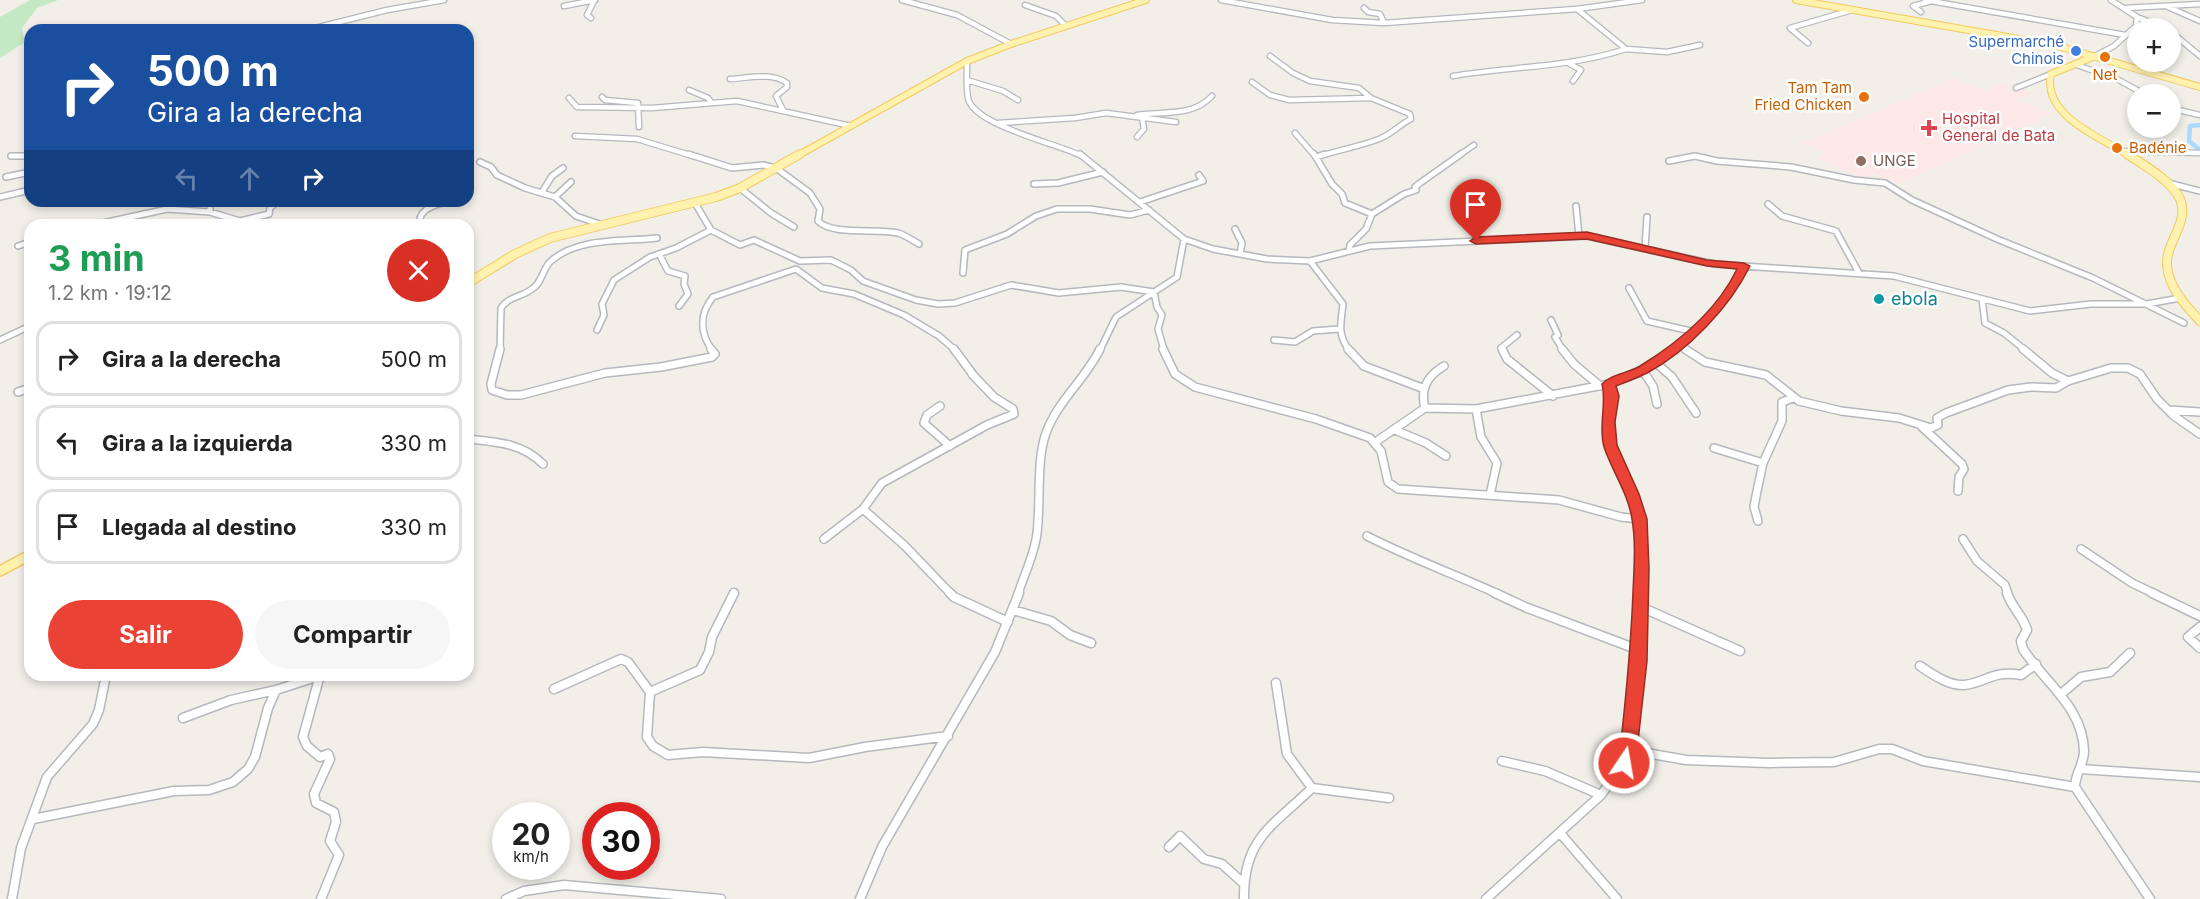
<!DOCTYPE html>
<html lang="es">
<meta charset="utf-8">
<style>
:root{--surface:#fff;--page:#f6f6f6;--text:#222;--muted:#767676;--line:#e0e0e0;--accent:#ea4335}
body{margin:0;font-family:Inter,sans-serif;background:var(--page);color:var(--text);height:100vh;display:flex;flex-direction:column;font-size:22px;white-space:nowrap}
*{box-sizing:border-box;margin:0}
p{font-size:20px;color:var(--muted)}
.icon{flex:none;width:33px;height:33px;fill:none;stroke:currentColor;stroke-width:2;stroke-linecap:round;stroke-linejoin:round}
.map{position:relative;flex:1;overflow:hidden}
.sheet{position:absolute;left:24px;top:219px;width:450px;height:462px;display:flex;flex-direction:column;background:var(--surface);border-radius:18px;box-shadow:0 3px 9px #0003}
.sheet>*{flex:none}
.guide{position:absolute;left:24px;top:24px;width:450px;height:183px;border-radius:18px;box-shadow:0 3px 9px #0003;background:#1a4fa0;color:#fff;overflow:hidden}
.buttons{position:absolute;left:2127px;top:18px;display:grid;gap:12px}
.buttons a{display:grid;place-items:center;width:54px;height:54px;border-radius:50%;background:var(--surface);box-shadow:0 3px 9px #0003;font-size:30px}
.speed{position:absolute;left:492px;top:802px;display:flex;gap:12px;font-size:30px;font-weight:700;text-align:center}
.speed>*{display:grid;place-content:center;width:78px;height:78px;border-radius:50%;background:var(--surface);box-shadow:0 3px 9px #0003;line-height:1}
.speed small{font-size:15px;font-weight:400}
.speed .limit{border:9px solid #d22;background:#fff;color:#111}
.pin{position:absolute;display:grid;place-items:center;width:51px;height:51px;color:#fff;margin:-62px -26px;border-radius:50% 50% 50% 0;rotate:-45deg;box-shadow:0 0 6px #0007}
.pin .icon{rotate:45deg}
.me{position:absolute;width:66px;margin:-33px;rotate:12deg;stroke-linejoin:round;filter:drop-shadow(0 0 4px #0008)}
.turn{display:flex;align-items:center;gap:21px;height:126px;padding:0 24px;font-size:27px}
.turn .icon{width:78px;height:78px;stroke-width:2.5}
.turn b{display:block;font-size:42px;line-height:51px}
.lanes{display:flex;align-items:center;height:57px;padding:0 24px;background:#0003;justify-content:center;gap:30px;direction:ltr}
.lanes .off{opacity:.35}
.round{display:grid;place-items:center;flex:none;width:63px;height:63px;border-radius:32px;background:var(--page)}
.overview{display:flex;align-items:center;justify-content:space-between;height:102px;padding:0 24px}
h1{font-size:36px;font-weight:700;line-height:45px;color:#1e9e55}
.primary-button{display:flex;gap:12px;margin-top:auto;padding:12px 24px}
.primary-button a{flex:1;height:69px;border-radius:36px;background:var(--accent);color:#fff;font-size:24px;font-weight:700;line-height:69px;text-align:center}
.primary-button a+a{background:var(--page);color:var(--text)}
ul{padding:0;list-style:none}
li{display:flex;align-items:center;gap:18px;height:75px;margin:0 12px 9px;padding:0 12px;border:3px solid var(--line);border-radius:18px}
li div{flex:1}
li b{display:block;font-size:22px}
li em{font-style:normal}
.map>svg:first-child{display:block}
.medical{fill:#fce8e6}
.green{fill:#c5e8c5}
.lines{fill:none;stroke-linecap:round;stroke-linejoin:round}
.canal{stroke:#aadaff;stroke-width:4.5}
.minor-far3-casing{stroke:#b5b8bc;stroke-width:7}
.minor-far2-casing{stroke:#b5b8bc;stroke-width:8}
.minor-far1-casing{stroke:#b5b8bc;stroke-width:10}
.minor-casing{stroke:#b5b8bc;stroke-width:11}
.major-far2-casing{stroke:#f2c960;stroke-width:8}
.major-far1-casing{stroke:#f2c960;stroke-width:10}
.major-casing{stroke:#f2c960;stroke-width:12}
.minor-far3{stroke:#fff;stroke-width:4.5}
.minor-far2{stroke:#fff;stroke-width:5}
.minor-far1{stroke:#fff;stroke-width:7}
.minor{stroke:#fff;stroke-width:8}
.major-far2{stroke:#fff2af;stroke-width:6}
.major-far1{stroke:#fff2af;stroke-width:8}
.major{stroke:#fff2af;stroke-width:9}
.route{fill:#ea4335;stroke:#982c22;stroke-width:1.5}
.shop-dot{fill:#3f7fe0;stroke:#fff;stroke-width:2}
.food-dot{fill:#e8710a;stroke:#fff;stroke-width:2}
.health-dot{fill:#e0444e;stroke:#fff;stroke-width:2}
.education-dot{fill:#8d6e63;stroke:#fff;stroke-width:2}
.culture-dot{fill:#0f9aa8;stroke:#fff;stroke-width:2}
.labels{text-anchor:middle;stroke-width:5;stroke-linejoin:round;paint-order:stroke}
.far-shop-label{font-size:15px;fill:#366cbe;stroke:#fff;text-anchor:end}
.far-food-label{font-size:15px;fill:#c56008;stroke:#fff}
.far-health-label{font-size:15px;fill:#be3a42;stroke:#fff;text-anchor:start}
.far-education-label{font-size:15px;fill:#785e54;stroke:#fff;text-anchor:start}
.culture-label{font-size:18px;fill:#0d838f;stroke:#fff;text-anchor:start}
</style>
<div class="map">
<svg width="2200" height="899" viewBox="0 0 2200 899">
<rect width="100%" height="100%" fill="#f1efe8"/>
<path class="medical" d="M1954,78L1987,90L2003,83L2032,94L2018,101L2054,114L1899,184L1875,174L1864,178L1856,175L1816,158L1826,153L1802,143Z"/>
<path class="green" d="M30,0H58L37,8L22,28L25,42L0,58V17Z"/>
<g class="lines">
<path class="canal" d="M2200,125L2190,126L2189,141L2200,150"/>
<defs>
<path id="minor-far3" d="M902,0L957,15L1011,44
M1221,0L1332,20L1384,23L1577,9L1642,0
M1925,0L2125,35
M1025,5L1056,16L1066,26
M564,6L595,0
M2168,7L2200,21
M1364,8L1368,12L1380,14L1384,23
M2125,8L2200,4
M1577,9L1626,49L1667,52L1700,45
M1921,12L1913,6L1928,2
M2137,17L2165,28
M591,18L587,15L594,1
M307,30L387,10L444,0
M2170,31L2200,56
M1808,43L1790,28L1852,10
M1270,56L1293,73L1310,81L1359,88L1371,98L1410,114L1411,119C1399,125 1392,134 1379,139C1361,146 1339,150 1320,156
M2095,56L2114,46L2136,26L2137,17L2111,0
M967,61C967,73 966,87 968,98C973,125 1058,144 1082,156
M1570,64L1581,70L1573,81
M2074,64L2117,79L2144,94
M1453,76C1513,66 1567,68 1626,49
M730,79C748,78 772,72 787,83V87L776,96L783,110
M967,80L1003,91L1018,100
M1252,82L1270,95L1289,100L1371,98
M2016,88L2051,74
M689,90L708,98L711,102
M602,97L605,100L638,103L639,127
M569,98L577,107L652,108L737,101L851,126
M2170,108L2200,115
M1137,115C1163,111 1193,117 1212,96
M998,123L1075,118L1106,113L1176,122
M1295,133L1315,156
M575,136L637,139L693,156
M1137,137L1144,129L1142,117
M2121,151L2200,153
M1458,156L1474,145"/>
<path id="minor-far2" d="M688,154L732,168L763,165L776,168L810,193L820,209L818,221C833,236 877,228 898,233C905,235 912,240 919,244
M1080,154L1184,239L1213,249L1267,259L1310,261L1370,246L1587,236L1714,264L1894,276L2030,311L2091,304H2147L2180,298
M1314,154L1332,184L1342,194L1345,203L1372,214
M11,156H30
M1316,157L1325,154
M1669,161L1695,156L1717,161L1791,167L1854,180L1885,183L1912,200L1997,239L2093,278L2184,323
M480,162L491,167L497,175L525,188L555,197L576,216L602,225
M6,177L30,172
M2168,183L2200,191
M1034,184L1058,183L1103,172
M740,188L771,213L794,227
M542,192L552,176L563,168
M0,197L30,190
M555,197L571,182
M1140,202L1203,181L1199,175
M695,203L711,230L740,245L754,240L800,261L831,260L851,270L863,281L916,300L938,304L955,303L1011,285L1059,293L1121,287L1154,292L1157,307L1162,315L1158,329L1164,350
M1768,204L1782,216L1836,231L1859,273
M1576,206L1579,236
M210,212V205L213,201
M240,221L269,214L270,208L278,201
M94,225L167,209L210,212L240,221L243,225
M419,225C419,208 434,206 447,201
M1235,229L1242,243L1240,254
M18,246L30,242
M1645,248L1647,217
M1349,251L1350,245L1366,229L1372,214L1404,194L1416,190L1415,187L1420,183L1461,154
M659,254L668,271L685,276L684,284L688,294L679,306
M1310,261L1343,304C1341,323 1337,334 1349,350
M963,273L965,250L1007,234L1036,216L1057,209H1090L1130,215L1149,210
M1629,288L1647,321L1695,332
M1982,299L1985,323L2004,333L2025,350
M1551,320L1558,335L1555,337L1563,350
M597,330L604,315L602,304L614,280L650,257L676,248L711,230
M0,340L30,326
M1274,340L1295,342L1313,331L1339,329
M1679,345L1687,350
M500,350L501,308C509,296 522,297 532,289C542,283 542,270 550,262C576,237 623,242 657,238
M712,350C700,333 699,314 713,297L796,269L822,288L854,294L904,315L939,336L955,350
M1100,350L1116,317L1177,277L1184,239
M1502,350L1501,348L1517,335
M1672,350C1702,327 1731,302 1744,266"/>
<path id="minor-far1" d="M500,349L491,384L492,390L507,395H521L605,373L661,367L712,357L715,354L711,349
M954,349L974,376
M1163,349L1175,374L1195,387L1316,419L1370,438L1381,451L1388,482L1398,489L1559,500L1621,517L1639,519
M1348,349L1364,366L1422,388
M1502,349L1507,359L1553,396
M1562,349L1574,364L1600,386
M1685,349L1705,362L1766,375L1799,401L1841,411L1899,418L1931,428L1938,425L1937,418L1946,413L2008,390L2031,387L2056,388L2068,381L2111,368H2128L2140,374L2157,399L2174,416L2200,434
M2023,349L2052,373L2068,381
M1655,362L1672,377L1696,413
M1643,371L1653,386L1657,404
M18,392L30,388
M940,406L927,415L924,423L950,446
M1425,408C1420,389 1427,376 1444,366
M1476,409L1481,437L1497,463L1490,495
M2169,410L2200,412
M1922,427L1962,464L1964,469L1959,477L1958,491
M1395,430L1426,443L1446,456
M468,439C497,442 522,443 543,464
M1377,441L1425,408L1476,409L1609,384
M1714,448L1763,463
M863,509L905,546L951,594
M1758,521L1754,507L1756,496L1763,463L1782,421V402L1793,398
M1367,536C1410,558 1454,574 1498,594
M824,539L863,509L882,483L987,425L1014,414L1013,409L994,397L972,374
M1963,539L1977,561L2005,585L2008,594
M2081,549L2132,583L2155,594
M1018,594C1024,575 1035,553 1037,533C1041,502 1036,461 1046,433C1058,400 1085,380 1100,349
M1641,594C1642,566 1645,534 1636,507C1629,484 1613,464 1609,439C1606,421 1613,402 1609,384L1640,372L1674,349"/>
<path id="minor" d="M950,593L954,597L1008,622
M1495,593L1525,607L1639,650
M2007,593C2012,608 2023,616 2027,630L2021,641L2023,649C2045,683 2083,707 2084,751C2084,764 2075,774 2075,787L2150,899
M2152,593L2200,616
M1641,607L1740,651
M1013,610L1051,621L1070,635L1091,643
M2200,627L2188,637L2200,648
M1920,666C1932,674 1949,686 1964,685C1988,682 1992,670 2021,675L2036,664
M320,675L303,737L307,746L320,757L328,754L330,759L314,794L316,803L334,812L336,822L330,841L339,855L321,899
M1276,683L1287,754L1312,788
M554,689L621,659L628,662L650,692L647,737L653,746L668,755L703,752L809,758L865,747L948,736
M650,692L700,670L709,652L712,637L734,593
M2061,694L2081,677L2110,672L2130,653
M183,718L231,700L276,690L319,676
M1629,750L1686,760L1769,763L1834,762L1879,749H1892L1923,761L2075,787
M1502,761L1545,771L1601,795
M2080,769L2200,777
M33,819L174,791L209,790L233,782L248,769L255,757L268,708L276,690
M1560,833L1617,899
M1169,847L1180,836L1204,859L1222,864L1242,882
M12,899L21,848L47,777L93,724L99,710L106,675
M506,899L524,891L564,885L721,899
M860,899L882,847L995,652L1019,593
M1244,899C1243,838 1273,826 1312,788L1389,798
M1486,899L1601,795L1624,763L1629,750L1634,703L1641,593"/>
<path id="major-far2" d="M1796,0L2054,45L2200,87
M2095,56L2051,74C2042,116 2100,137 2130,156
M797,156L967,61L1011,44L1146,0"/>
<path id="major-far1" d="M2127,154C2145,166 2171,180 2180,199C2190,222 2165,243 2167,266C2169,288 2186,306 2200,321
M468,283L515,254L550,238L716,197L740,188L800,154"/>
<path id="major" d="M0,571L30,555"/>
</defs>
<use href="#minor-far3" class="minor-far3-casing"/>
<use href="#minor-far2" class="minor-far2-casing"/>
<use href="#minor-far1" class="minor-far1-casing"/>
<use href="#minor" class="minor-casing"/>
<use href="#major-far2" class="major-far2-casing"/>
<use href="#major-far1" class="major-far1-casing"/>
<use href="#major" class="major-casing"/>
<use href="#minor-far3" class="minor-far3"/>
<use href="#minor-far2" class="minor-far2"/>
<use href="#minor-far1" class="minor-far1"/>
<use href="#minor" class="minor"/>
<use href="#major-far2" class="major-far2"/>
<use href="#major-far1" class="major-far1"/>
<use href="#major" class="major"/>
</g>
<path class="route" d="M1587,232L1707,260L1744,263L1750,266C1730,307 1687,352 1647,373C1637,378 1626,382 1616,386L1619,396L1615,422L1617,445L1639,494L1647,519L1649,569L1647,661L1637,750L1631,769L1624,771L1618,769L1616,763L1620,750C1626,697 1631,645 1633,592C1634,568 1636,542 1632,519C1628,493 1612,471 1604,447C1598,426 1607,404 1602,384C1611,374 1629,373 1640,366C1679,342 1717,311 1737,269L1707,266L1587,239L1476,244L1470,241L1476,237Z"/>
<circle class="shop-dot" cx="2076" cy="51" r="6"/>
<g class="food-dot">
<circle cx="2105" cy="57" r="6"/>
<circle cx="1864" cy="97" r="6"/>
<circle cx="2117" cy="148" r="6"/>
</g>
<path class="health-dot" d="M1926 119h6v6h6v6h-6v6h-6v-6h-6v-6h6z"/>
<circle class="education-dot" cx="1861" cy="161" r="6"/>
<circle class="culture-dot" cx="1879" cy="299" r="6"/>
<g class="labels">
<g class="far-shop-label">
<text x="2064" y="47">Supermarché<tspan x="2064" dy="17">Chinois</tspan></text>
</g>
<g class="far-food-label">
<text x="2105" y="80">Net</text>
<text x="1852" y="93" text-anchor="end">Tam Tam<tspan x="1852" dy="17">Fried Chicken</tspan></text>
<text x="2129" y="153" text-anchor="start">Badénie</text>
</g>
<g class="far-health-label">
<text x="1942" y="124">Hospital<tspan x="1942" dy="17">General de Bata</tspan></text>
</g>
<g class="far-education-label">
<text x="1873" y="166">UNGE</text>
</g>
<g class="culture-label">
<text x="1891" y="305">ebola</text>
</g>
</g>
</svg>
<div class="buttons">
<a>+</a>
<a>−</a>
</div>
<div class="speed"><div>20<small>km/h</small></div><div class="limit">30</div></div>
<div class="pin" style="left:1476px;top:241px;background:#d93025"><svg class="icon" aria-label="arrive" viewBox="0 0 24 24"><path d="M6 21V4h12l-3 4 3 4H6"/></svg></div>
<svg class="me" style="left:1624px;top:763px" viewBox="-20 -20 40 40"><circle r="17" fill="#ea4335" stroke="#fff" stroke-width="3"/><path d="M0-11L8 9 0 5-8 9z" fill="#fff"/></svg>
<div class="guide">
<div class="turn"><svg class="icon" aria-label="right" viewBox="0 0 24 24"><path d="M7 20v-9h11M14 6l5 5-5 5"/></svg><div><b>500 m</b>Gira a la derecha</div></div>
<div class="lanes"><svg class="icon off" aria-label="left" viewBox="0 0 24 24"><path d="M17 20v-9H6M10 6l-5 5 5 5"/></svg><svg class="icon off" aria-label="ahead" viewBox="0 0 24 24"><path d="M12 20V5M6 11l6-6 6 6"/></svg><svg class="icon" aria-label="right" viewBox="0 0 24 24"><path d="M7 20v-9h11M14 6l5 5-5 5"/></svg></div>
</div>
<section class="sheet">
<div class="overview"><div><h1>3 min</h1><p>1.2 km · 19:12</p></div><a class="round" style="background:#d93025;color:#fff"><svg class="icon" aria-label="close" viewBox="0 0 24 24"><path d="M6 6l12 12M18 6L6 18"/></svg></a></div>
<ul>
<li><svg class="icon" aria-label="right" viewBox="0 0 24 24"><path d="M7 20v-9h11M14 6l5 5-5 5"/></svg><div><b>Gira a la derecha</b></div><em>500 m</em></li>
<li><svg class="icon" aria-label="left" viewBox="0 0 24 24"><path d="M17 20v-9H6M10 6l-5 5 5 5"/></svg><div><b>Gira a la izquierda</b></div><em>330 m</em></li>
<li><svg class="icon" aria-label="arrive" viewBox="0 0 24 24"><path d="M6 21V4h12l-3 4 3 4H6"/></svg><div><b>Llegada al destino</b></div><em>330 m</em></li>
</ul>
<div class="primary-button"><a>Salir</a><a>Compartir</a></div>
</section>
</div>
